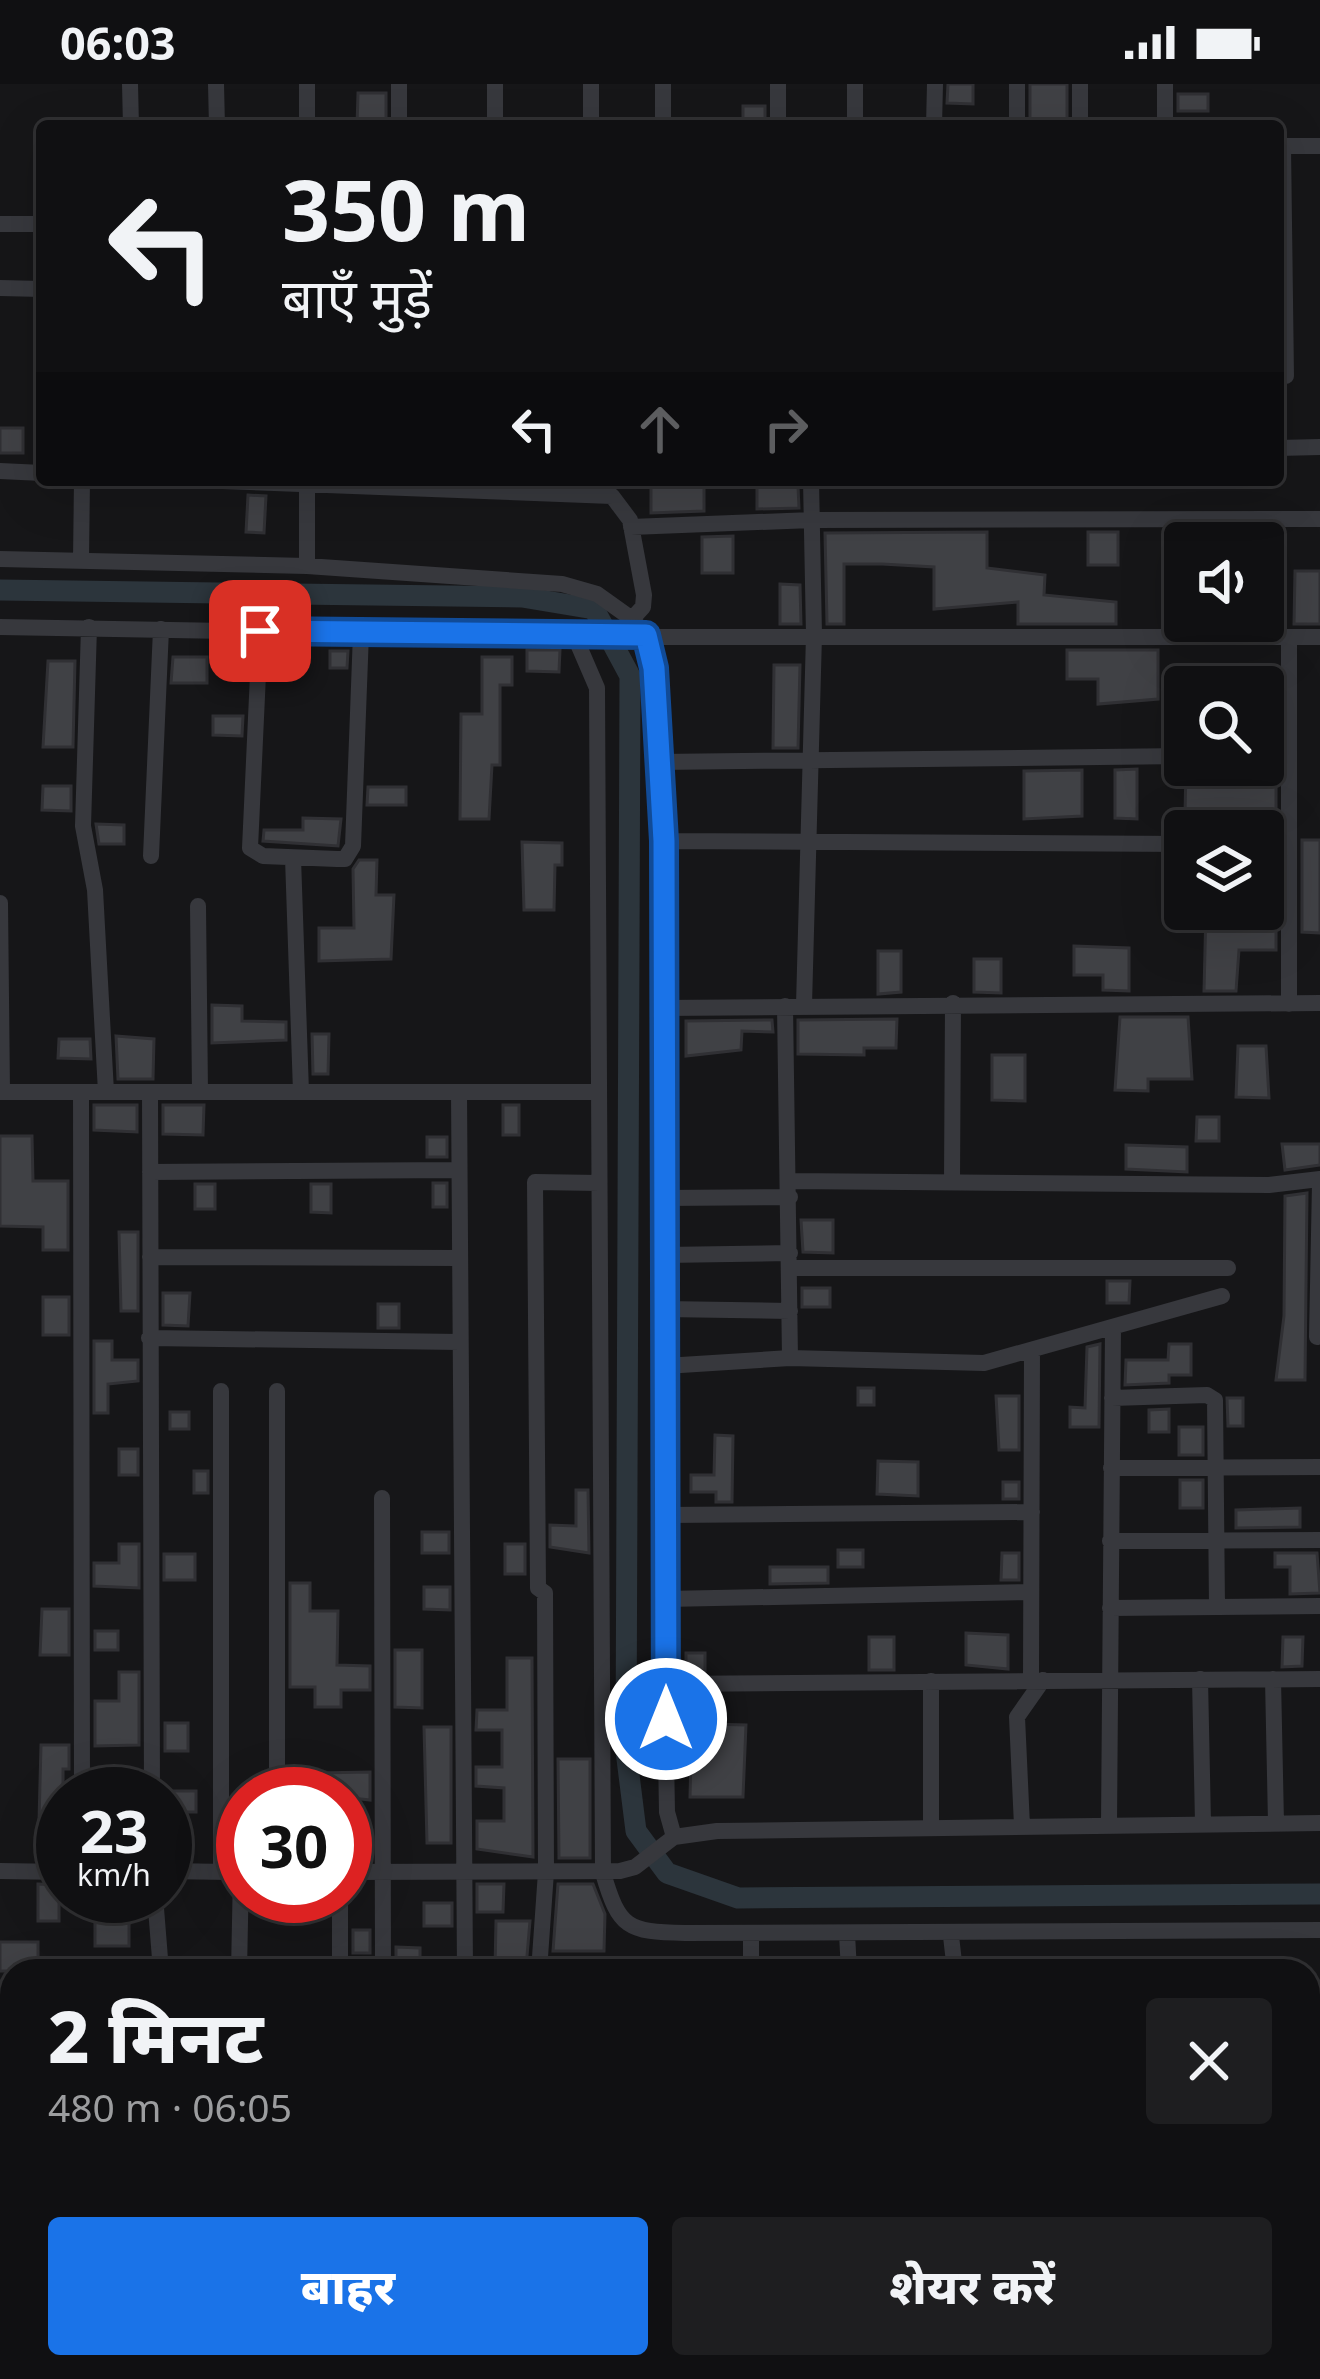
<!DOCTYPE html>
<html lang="hi">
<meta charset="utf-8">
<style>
:root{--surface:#101012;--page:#1e1e20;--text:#f1f3f6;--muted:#9c9d9f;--line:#303032;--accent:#1a73e8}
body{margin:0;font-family:"Noto Sans","Noto Sans Devanagari",sans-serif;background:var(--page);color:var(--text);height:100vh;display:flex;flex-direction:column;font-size:45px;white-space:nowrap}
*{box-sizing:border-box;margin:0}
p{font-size:39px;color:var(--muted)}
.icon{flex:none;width:66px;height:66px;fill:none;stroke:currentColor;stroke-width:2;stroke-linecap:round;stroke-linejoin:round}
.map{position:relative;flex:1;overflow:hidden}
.sheet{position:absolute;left:0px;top:1875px;width:1320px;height:420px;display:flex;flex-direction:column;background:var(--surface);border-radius:36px 36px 0 0;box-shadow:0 12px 48px #0002,0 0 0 3px var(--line)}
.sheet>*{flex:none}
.banner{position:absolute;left:36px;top:36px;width:1248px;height:366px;border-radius:12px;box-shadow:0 12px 48px #0002,0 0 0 3px var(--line);background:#101012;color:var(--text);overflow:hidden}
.buttons{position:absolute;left:1164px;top:438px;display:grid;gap:24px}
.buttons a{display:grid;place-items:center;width:120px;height:120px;border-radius:12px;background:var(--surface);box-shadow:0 12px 48px #0002,0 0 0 3px var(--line);font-size:60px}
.speed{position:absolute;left:36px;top:1683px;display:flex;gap:24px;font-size:60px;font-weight:700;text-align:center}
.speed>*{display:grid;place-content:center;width:156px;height:156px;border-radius:50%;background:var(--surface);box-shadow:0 12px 48px #0002,0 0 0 3px var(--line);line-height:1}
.speed small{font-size:30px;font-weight:400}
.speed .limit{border:18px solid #d22;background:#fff;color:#111}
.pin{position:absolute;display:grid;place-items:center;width:102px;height:102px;color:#fff;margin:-51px;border-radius:24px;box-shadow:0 6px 18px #0006}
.me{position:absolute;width:132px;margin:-66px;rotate:0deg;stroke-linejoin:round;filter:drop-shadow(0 0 9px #0008)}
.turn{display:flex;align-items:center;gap:42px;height:252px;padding:0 48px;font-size:54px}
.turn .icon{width:156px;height:156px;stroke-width:2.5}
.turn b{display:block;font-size:84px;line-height:102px}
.lanes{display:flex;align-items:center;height:114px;padding:0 48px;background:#0003;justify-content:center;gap:60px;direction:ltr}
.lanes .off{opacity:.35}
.round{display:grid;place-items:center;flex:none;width:126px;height:126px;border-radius:12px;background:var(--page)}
.headline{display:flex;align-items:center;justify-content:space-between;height:204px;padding:0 48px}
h1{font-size:72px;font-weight:800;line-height:90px}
.primary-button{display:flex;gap:24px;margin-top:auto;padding:24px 48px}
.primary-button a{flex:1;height:138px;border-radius:12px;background:var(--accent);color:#fff;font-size:48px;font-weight:800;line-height:138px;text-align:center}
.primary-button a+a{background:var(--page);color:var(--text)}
.status{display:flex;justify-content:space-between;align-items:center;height:84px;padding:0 60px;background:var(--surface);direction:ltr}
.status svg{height:33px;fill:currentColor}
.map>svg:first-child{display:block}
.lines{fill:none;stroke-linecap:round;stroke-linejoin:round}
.canal{stroke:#2c353c;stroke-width:21}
.building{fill:#404145;stroke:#303034;stroke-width:3}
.minor{stroke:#37383d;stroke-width:16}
.route-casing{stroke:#114b97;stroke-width:30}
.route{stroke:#1a73e8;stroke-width:21}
</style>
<div class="status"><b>06:03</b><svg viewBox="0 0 49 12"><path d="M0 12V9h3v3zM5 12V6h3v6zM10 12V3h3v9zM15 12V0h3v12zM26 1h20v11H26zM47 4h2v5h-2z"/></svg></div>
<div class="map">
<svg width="1320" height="2295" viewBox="0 0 1320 2295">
<rect width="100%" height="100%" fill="#161618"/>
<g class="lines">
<path class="canal" d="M0,506L522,513L594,525L630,592L626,1667L636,1747L667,1789L738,1814L1320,1810"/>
</g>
<path class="building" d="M948,0H973V20L947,19Z
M1030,0H1067V42H1030Z
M358,9H386V42H357Z
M1178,10H1208V27H1178Z
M743,22H765V42H743Z
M0,344H23V369H0Z
M651,398H704V427L651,429Z
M757,401L798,402L799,424L757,425Z
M248,411L266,412L264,449L246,448Z
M987,448V484L1045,491L1044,511L1116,518V540H1018V518L934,525V483L882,480H844V540H827L825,449Z
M1088,448H1118V481H1088Z
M733,452V489H702V453Z
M1295,487H1320V540H1294Z
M780,500L800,501L801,540H780Z
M527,566H560L559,588L527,587Z
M1067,566H1158V615L1098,620V595H1067Z
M330,567H348L347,584H330Z
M173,573H207V599H171Z
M482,573H512V601H500V681H492L489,735H460L461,630H482Z
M48,577H75L73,663H43Z
M774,581H800L798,664H773Z
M1246,586H1276V645H1263V603H1246Z
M213,632H243L242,652L213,651Z
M1194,681L1276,684V751L1239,747V729H1185L1186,685Z
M1137,685V735L1115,734V686Z
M1082,686V732L1024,735V687Z
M43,702H71V727L42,726Z
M368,703H406V721H367Z
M303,734L341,735L338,762L263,757L264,746H303Z
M96,740L124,741V760H99Z
M1302,756H1320V849L1302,848Z
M522,758L562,759V781H555L554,826H524Z
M359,776H377L376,811H394L391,875L319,877V844H354L353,785Z
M1263,776H1276V866H1239L1236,907H1204L1206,825H1263Z
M1074,862L1129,864V907L1103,906V891H1074Z
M878,867H901V908L878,910Z
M974,875H1001V909L974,908Z
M212,921L242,922V937L286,938V956L212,959Z
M1120,933H1188L1192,995H1148V1007L1115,1006Z
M897,935L896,964H864V971L798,970V936Z
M772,936L773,948L742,947L741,966L686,972V937Z
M312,950H329L328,990H313Z
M116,952L154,955L153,995H118Z
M59,955H90L91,975L58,974Z
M1238,962H1266L1269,1014L1236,1013Z
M992,971H1025V1017L992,1016Z
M94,1021H137V1048L94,1046Z
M163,1021H204L203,1051L163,1050Z
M503,1021H519V1051H503Z
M1197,1033H1219V1057H1196Z
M0,1052H32L33,1097H68V1166H43V1143L0,1142Z
M427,1053H447V1073H427Z
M1282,1060H1320V1081L1285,1086Z
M1126,1061L1187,1063V1088L1126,1085Z
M433,1099H447V1123H433Z
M195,1100H215V1125H195Z
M311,1100H331V1129L311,1128Z
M1307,1109L1305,1296H1276L1284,1232L1285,1112Z
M801,1136H833V1169L803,1168Z
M119,1148H138V1227H121Z
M1107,1197H1130L1129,1219H1107Z
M802,1204H830V1223H802Z
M163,1209H190L188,1242L163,1241Z
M43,1213H69V1251H43Z
M378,1220H399V1244H378Z
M94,1257H112V1276H138V1297L108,1300V1329H94Z
M1100,1260L1099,1343H1070V1323L1085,1324L1087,1263Z
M1169,1260H1191V1291H1169V1299L1125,1301L1126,1276H1168Z
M858,1304H874V1321H858Z
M996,1312H1019V1366H999Z
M1227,1314H1243V1342H1228Z
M1169,1325V1348H1149V1326Z
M170,1328H189V1345H170Z
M1179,1343H1203V1371H1179Z
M715,1351L733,1352L732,1418H716V1408H691V1391H714Z
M119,1365H138V1391H119Z
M878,1377L918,1378V1412L877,1410Z
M194,1387H208V1409H194Z
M1180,1396H1203V1424H1180Z
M1003,1398H1019V1415H1003Z
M576,1406H588L589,1469L550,1463V1441L576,1442Z
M1300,1424V1443L1236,1444V1426Z
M422,1448H449V1469H422Z
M119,1460H139V1504L94,1502V1479H119Z
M505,1460H525V1490H505Z
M838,1466H863V1483H838Z
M1002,1469H1019V1496H1001Z
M1275,1469H1317L1320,1509L1290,1510V1483H1275Z
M164,1470H195V1496H164Z
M770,1483H828V1499L770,1500Z
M290,1499H310V1527H338L337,1581L370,1582V1606H341V1623H315V1603H290Z
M424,1503H450V1526L424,1525Z
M42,1525H69V1571H40Z
M95,1547H118V1566H95Z
M966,1549L1008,1551V1585L966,1581Z
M869,1553H894V1586H869Z
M1283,1553H1303L1302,1582L1282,1583Z
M395,1566H422V1624L395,1623Z
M686,1569H705V1587H686Z
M507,1574H532L533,1773L477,1765V1737H504V1704L476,1702V1683H502V1646H476L477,1626H507Z
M119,1588H139V1661L95,1662V1617H119Z
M165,1639H188V1667H165Z
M709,1640L746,1641L743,1713H690L691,1673H709Z
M424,1643H451V1759H427Z
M41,1661H69V1685H63V1775H38Z
M558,1675H590V1774H559Z
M370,1688V1716L316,1710V1689Z
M170,1707H196V1728H170Z
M38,1800L59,1801V1837H38Z
M477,1800H504L503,1828H477Z
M558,1800H593L605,1830L604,1867H553Z
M95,1812H129V1862H95Z
M424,1819H452V1842H424Z
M496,1837H530L526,1884H495Z
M353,1846H370V1869H353Z
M0,1858H38V1887H0Z
M396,1863L420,1864V1882H396Z"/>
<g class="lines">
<path class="minor" d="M130,0L131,42
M216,0L217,42
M399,0V42
M591,0V42
M778,0V42
M855,0V42
M307,42V0
M495,42V0
M663,42V0
M934,42L935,0
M1017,42V0
M1080,42V0
M1165,42V0
M1278,62H1320
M1283,62L1286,292
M0,140H42
M0,204L42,205
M1278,364L1320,363
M0,387L42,389
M195,396L612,412L630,436L644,511L643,523L632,535
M631,443L812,436L1320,435
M0,475L307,482L562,500L597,510L632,535L646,551L654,584L664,757L666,1671L667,1728L674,1753
M81,476L82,396
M307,482V396
M0,543L575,553H1320
M89,543L83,742L95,806L106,1008
M260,547L250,764L263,772L337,775H345L353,762L361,549
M575,553L597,604L603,1789C619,1844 627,1848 685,1849L1320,1846
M1289,553V920
M1263,671H1289
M659,678L1185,672
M664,757L1185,760
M1263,763L1289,764
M151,772L161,545
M293,774L301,1008
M0,819L2,1008
M198,822L200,1008
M804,921L814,551L811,396
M785,922L790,1274
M661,924L1320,919
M0,1008H599
M81,1008L82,1710
M150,1008L152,1710
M459,1008L465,1887
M150,1088L459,1086
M790,1097L1269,1101L1320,1095
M952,1098L953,919
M663,1114L790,1113
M664,1171L790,1169
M150,1173L460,1174
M791,1184H1228
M664,1225L790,1227
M1317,1253L1320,1099
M149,1254L460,1258
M665,1282L790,1274L984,1279L1222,1212
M221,1307V1788
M277,1307V1710
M1112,1314L1207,1311L1215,1316L1217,1523
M1111,1384L1320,1383
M382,1414L383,1887
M666,1431L1032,1428
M1110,1457L1320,1456
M666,1515L1031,1508
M1110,1524L1320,1522
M1200,1595L1203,1739
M1273,1595L1276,1739
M1031,1596L1032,1266
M666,1600L1320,1595
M1109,1740L1113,1244
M1022,1742L1017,1633L1043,1596
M931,1743V1597
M0,1787L63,1788
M165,1787L230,1788
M345,1788L620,1787L635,1783L674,1753L717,1747L1320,1739
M155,1812L161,1887
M847,1850L849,1887
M751,1851V1887
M951,1852L955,1887
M239,1887L241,1788
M340,1887V1812
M539,1887L546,1788L545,1509L538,1504L535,1098L599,1099
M1319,2053L1320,2295
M754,2283V2295
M851,2283V2295
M959,2283V2295
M0,2290H663"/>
</g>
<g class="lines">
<defs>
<path id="route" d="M260,547L646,551L654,584L664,757L666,1635"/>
</defs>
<use href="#route" class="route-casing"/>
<use href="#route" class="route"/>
</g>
</svg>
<div class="buttons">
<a><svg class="icon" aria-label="sound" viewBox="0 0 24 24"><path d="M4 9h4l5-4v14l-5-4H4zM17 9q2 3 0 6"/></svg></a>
<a><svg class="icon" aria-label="search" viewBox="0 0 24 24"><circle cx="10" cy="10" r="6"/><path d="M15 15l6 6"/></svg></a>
<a><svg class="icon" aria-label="layers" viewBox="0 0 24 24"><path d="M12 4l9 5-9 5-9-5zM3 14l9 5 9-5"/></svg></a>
</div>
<div class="speed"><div>23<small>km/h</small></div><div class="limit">30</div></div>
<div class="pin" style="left:260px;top:547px;background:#d93025"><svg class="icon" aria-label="arrive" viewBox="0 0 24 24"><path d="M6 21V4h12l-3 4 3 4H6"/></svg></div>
<svg class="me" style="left:666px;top:1635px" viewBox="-20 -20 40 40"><circle r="17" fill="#1a73e8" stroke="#fff" stroke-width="3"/><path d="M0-11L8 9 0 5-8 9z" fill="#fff"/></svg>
<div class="banner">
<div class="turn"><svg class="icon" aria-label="left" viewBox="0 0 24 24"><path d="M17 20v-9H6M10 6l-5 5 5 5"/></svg><div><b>350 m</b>बाएँ मुड़ें</div></div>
<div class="lanes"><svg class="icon" aria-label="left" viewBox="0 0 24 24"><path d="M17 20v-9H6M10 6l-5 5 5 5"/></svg><svg class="icon off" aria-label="ahead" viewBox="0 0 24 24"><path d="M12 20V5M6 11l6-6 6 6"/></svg><svg class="icon off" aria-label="right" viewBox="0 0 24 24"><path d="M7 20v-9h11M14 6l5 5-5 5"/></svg></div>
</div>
<section class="sheet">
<div class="headline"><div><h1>2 मिनट</h1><p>480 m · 06:05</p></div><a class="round"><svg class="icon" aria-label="close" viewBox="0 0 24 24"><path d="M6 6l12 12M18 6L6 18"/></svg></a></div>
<div class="primary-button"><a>बाहर</a><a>शेयर करें</a></div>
</section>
</div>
